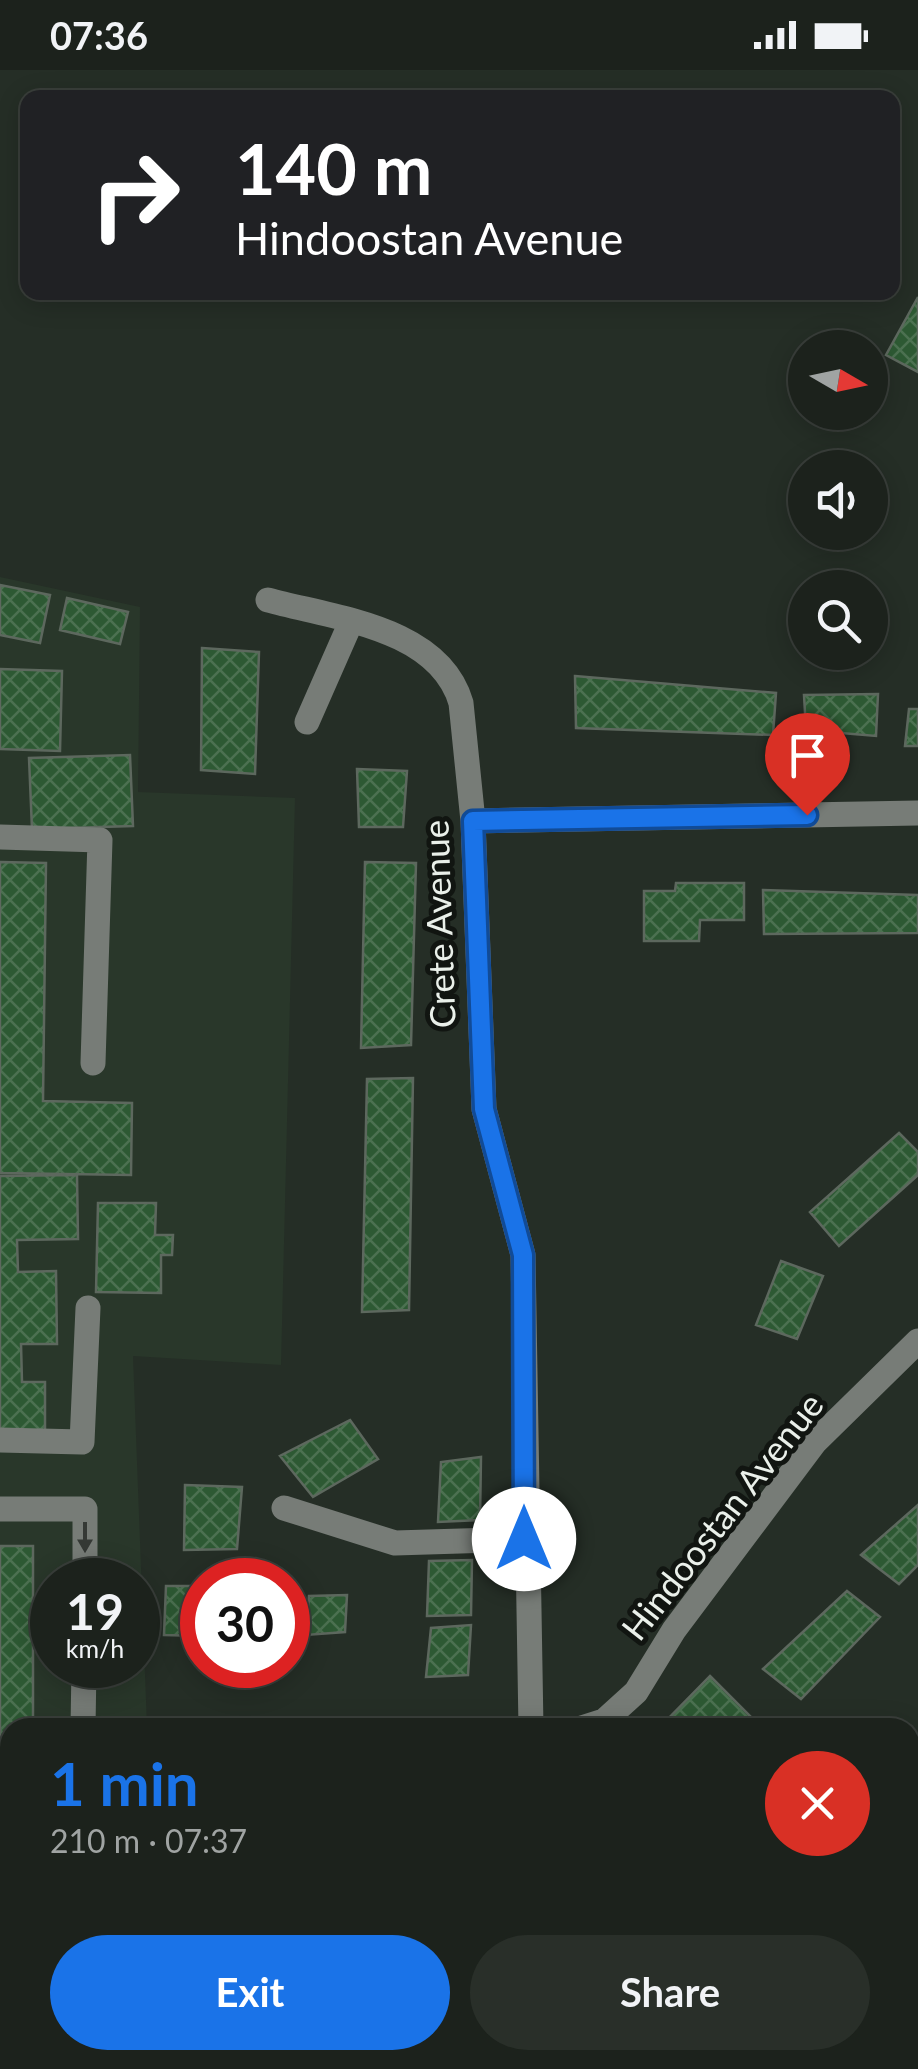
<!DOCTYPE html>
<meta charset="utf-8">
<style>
:root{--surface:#1c221c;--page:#292f29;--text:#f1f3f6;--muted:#a0a4a3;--line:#3a3f3b;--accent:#1a73e8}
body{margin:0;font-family:Lato,sans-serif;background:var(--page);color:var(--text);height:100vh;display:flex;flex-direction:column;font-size:38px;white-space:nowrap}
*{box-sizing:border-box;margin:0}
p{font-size:32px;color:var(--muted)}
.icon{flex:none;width:55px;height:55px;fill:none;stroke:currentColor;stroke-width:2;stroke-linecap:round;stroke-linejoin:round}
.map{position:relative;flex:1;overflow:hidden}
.panel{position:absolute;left:0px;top:1648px;width:920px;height:352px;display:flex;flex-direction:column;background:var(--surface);border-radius:30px 30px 0 0;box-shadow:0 5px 25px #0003,0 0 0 2px var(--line)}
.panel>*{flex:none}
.top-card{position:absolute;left:20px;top:20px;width:880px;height:210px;border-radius:20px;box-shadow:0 5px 25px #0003,0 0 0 2px var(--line);background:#202124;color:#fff;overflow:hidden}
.needle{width:65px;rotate:99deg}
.tools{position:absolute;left:788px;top:260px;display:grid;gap:20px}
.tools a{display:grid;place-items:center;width:100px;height:100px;border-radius:50%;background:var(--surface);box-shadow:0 5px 25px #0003,0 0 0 2px var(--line);font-size:50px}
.speed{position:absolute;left:30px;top:1488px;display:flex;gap:20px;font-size:50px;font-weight:700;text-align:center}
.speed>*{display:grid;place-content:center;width:130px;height:130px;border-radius:50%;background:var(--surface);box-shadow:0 5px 25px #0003,0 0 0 2px var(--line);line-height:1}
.speed small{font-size:25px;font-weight:400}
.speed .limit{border:15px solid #d22;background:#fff;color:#111}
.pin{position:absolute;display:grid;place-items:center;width:85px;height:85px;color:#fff;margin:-102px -42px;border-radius:50% 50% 50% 0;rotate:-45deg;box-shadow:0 0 10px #0007}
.pin .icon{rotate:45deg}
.me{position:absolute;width:110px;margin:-55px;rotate:0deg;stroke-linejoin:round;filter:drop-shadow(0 0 8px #0008)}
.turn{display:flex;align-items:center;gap:35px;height:210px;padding:0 50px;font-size:45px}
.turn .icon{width:130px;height:130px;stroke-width:2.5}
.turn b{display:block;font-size:70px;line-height:85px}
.round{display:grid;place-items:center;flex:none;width:105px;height:105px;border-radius:52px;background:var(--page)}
.overview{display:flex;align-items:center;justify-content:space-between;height:170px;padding:0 50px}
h1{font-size:60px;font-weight:700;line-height:75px;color:var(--accent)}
.primary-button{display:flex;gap:20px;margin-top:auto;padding:20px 50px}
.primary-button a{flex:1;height:115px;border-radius:60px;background:var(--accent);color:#fff;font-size:40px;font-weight:700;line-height:115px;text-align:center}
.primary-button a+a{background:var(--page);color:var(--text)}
.status{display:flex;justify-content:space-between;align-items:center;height:70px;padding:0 50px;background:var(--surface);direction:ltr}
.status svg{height:28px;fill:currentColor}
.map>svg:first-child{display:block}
.built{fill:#29372a;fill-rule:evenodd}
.building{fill:url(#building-cross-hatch);stroke:#5d685e;stroke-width:2.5}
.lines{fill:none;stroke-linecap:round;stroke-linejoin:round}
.minor{stroke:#777c77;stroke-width:25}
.major{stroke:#c3cdc4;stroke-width:25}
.oneway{fill:#353935}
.route-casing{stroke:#114b97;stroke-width:25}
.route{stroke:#1a73e8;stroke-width:18}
.labels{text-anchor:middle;stroke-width:10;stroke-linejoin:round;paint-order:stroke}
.street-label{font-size:35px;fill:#eaf0ea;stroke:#111511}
</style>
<div class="status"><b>07:36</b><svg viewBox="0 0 49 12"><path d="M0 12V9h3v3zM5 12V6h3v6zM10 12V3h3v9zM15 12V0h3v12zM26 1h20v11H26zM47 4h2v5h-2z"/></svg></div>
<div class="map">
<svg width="918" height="1999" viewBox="0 0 918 1999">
<defs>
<pattern id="building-cross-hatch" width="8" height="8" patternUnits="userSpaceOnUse" patternTransform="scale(2.5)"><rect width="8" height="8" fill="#2d5933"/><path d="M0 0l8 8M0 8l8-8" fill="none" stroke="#4c7151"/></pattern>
</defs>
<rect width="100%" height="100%" fill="#252e26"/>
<path class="built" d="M0,507L140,537L138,722L295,728L281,1295L133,1286L147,1657L10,1658V1873L0,1875ZM52,1510H138V1595H52Z"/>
<path class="building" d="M918,227V302L886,285Z
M0,515L50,525L40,573L0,565Z
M67,528L128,542L120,574L60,560Z
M202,578L259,582L255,704L201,700Z
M0,599L62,601L60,681L0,679Z
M575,606L776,623L773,665L576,658Z
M878,624L876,666L806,660L804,625Z
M909,639H918V676H905Z
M130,685L133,756L32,759L29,688Z
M357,699L407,701L403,757H359Z
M0,792L46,793L43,1031L132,1033L131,1105L0,1103Z
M365,792L416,793L411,975L361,978Z
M676,813H744V850H700L699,871H644V821H675Z
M763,820L918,825V863L764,864Z
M413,1008L409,1240L362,1242L367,1009Z
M899,1063L918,1082V1105L839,1176L810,1142Z
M77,1105L78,1169L17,1170L18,1202L56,1201L57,1274H21L22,1312H45V1362L0,1363V1106Z
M98,1133H156L155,1165H173L172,1185H161V1223L96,1222Z
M781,1191L823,1206L797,1269L756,1255Z
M350,1350L378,1389L313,1427L280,1386Z
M481,1387L480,1450L438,1452L441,1392Z
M185,1415L242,1417L237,1479L184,1480Z
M918,1435V1495L899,1514L861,1485Z
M0,1476H33V1658H10V1688H0Z
M472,1490L471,1545L427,1546L429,1491Z
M166,1516H202V1566L164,1565Z
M847,1521L880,1547L801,1629L763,1599Z
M347,1525L345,1562L306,1565L309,1526Z
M471,1555L468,1605L426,1607L431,1558Z
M710,1606L753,1649L745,1658H659Z
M10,1720V1867L0,1868V1721Z
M910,1912H918V1963H910Z
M333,1990H398V1999H334Z
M410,1990H450L451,1999H411Z
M456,1990H507V1999H457Z
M524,1990H588L589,1999H524Z"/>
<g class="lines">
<path class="minor" d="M268,530C333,548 439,557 461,633L473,751L484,1039L523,1185L531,1658
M307,652L351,552
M473,751L918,743
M0,767L100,770L93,993
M0,1370L82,1372L88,1238
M284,1438L395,1473L524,1469
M0,1439H85V1510
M83,1658L84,1595
M582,1658L604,1651L636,1622L674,1560L815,1372L918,1271
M0,1702L10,1701"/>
<path class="major" d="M910,1779L918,1778
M0,1918L10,1916"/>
</g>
<defs><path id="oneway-solid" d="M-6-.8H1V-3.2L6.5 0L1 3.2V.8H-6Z" transform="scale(2.5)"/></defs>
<use class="oneway" href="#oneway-solid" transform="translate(85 1467) rotate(90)"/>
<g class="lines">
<defs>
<path id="route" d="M524,1469L523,1185L484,1039L473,751L807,745"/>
</defs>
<use href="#route" class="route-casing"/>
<use href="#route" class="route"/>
</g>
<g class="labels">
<g class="street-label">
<text transform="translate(440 854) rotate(-92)" y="12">Crete Avenue</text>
<text transform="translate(723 1447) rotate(-52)" y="12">Hindoostan Avenue</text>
</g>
</g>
</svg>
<div class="tools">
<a><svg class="needle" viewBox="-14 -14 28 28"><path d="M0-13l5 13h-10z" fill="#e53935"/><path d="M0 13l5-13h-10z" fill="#a0a4a3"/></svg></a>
<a><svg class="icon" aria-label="sound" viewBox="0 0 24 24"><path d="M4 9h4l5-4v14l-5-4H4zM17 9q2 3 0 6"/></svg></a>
<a><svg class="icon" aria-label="search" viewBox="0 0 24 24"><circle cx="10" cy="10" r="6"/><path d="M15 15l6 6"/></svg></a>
</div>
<div class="speed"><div>19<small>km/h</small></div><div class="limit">30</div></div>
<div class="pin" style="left:807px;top:745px;background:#d93025"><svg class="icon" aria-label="arrive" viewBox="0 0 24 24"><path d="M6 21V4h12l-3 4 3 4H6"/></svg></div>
<svg class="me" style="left:524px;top:1469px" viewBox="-20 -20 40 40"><circle r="19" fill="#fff"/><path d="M0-13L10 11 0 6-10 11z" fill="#1a73e8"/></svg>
<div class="top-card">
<div class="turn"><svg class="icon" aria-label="right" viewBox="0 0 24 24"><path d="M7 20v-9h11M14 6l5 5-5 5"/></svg><div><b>140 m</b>Hindoostan Avenue</div></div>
</div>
<section class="panel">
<div class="overview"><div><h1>1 min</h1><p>210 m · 07:37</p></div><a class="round" style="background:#d93025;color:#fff"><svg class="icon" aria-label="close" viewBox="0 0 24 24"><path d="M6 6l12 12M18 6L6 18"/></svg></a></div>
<div class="primary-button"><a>Exit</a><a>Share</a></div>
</section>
</div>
